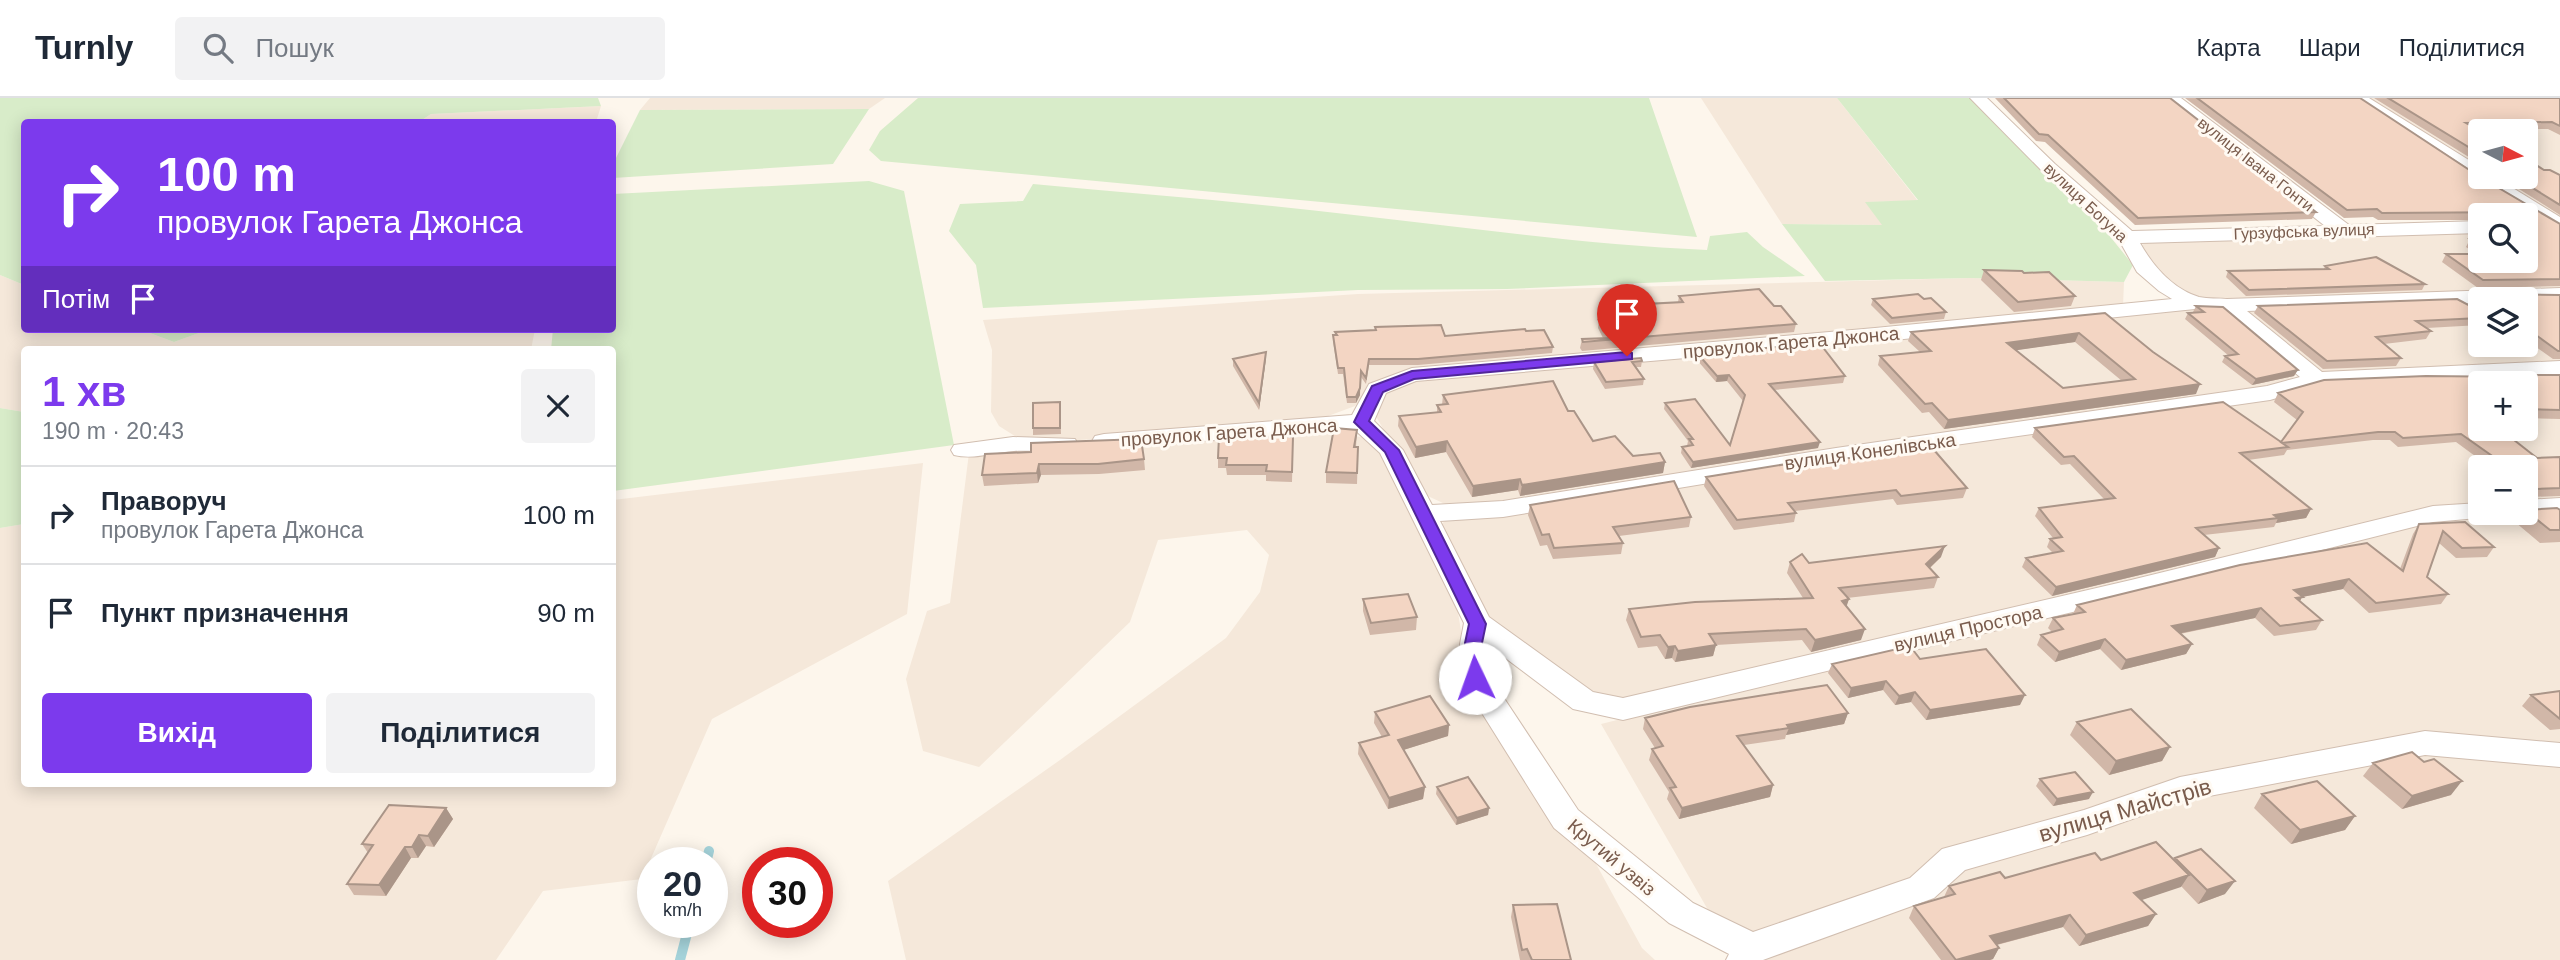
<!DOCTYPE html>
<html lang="uk">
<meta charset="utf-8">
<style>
:root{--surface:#fff;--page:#f2f2f3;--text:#1f2937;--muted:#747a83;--line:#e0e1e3;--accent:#7c3aed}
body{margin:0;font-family:Arial,sans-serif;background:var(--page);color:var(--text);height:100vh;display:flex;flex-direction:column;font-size:26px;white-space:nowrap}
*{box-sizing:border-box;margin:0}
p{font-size:23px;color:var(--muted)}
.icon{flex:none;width:38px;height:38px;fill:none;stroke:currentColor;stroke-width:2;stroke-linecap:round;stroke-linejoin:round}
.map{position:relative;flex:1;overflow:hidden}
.sheet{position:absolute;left:21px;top:248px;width:595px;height:441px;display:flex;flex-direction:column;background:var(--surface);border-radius:7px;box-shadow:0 4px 18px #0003}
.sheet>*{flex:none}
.banner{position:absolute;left:21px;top:21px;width:595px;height:214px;border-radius:7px;box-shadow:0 4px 18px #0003;background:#7c3aed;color:#fff;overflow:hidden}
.needle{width:46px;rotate:96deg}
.fabs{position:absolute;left:2468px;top:21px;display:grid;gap:14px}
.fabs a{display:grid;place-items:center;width:70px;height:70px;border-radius:7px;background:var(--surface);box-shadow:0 4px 18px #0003;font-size:35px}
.speed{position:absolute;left:637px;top:749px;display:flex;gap:14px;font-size:35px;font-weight:700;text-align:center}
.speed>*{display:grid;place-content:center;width:91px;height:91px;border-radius:50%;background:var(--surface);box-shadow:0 4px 18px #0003;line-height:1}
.speed small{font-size:18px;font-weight:400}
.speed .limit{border:10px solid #d22;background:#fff;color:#111}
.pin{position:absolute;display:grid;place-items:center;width:60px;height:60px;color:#fff;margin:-72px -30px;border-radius:50% 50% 50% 0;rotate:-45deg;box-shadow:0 0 7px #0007}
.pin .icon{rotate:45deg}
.me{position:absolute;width:77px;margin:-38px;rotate:357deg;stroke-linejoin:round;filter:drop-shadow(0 0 5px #0008)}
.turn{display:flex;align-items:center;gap:24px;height:147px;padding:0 21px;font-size:32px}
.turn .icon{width:91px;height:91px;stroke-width:2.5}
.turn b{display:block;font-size:49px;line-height:60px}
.then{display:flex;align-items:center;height:66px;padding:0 21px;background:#0003;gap:14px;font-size:26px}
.round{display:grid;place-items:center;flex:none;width:74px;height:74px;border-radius:7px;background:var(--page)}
.headline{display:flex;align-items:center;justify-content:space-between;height:119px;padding:0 21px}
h1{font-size:42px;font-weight:600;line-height:52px;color:var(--accent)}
.button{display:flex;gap:14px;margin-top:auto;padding:14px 21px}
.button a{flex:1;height:80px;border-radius:7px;background:var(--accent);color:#fff;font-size:28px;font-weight:600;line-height:80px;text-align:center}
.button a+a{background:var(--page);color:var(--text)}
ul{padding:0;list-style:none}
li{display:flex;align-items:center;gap:21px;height:98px;padding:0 21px;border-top:2px solid var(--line)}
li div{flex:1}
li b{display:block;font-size:26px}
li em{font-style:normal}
header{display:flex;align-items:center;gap:42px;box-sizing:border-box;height:98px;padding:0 35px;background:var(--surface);border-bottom:2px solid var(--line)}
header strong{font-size:33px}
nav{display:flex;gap:38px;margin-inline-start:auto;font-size:24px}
.search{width:490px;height:63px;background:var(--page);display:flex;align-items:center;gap:18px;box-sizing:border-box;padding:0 24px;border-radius:7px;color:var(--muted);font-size:26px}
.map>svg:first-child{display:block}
.residential{fill:#f5e8da;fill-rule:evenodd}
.green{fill:#d8ecc9}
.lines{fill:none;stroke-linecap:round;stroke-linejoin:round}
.stream{stroke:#a5d3da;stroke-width:10}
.street-casing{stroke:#d1beb0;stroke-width:2}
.street{fill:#fff;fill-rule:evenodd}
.wall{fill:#d1b7a8;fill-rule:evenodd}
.shaded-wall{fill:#aa9588}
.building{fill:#f3d5c3;stroke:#aa9588;stroke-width:2;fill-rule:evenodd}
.route{fill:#7c3aed;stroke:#51269a;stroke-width:2}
.labels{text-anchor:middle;stroke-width:6;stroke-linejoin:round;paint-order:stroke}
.far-street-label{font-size:16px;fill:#7a5c4d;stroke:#fffaf3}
.street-label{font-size:19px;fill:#7a5c4d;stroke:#fffaf3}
.near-street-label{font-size:23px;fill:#7a5c4d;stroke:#fffaf3}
</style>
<header>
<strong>Turnly</strong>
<div class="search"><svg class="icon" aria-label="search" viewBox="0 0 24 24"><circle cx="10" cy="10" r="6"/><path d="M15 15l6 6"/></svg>Пошук</div>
<nav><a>Карта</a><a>Шари</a><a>Поділитися</a></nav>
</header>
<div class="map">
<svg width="2560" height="862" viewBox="0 0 2560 862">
<rect width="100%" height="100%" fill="#fdf6ec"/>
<path class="residential" d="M650,0H885L869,11L640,12Z
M1701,0H1837L1918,103L1866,104L1883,127L1782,126Z
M2363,0H2560V122L2488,79H2525V33H2480V74Z
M601,8L596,24H419L431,16Z
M2560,131V194L2222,205L2196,200L2173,188L2147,161L2142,147L2153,141L2480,132V163H2525Z
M0,177L24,187V231H139L174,244L210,231H535L531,252H24V314L0,310Z
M1970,180L2124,184L2123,208L1409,275L1372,290L1355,308L1320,321L1262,328L1066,343L1021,342L999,328L991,314L992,252L983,222L1358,196Z
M2560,200V268L2326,275L2303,267L2239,209L2480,202V247H2525V201Z
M2210,208L2299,274L2283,288L1456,411L1419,394L1373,313L1382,293L1415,280Z
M2560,273V404L2525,406V369H2480V408L1627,604L1593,601L1486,521L1438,431L1447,420L2276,299ZM2480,285H2525V331H2480Z
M1314,334L1362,339L1386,353L1457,508L1468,577L1589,753L1642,850L1655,862H906L888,783L1060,662L1226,540L1260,494L1269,457L1247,432L1158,442L1130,524L979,669L923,653L906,581L927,513L950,505L969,355Z
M923,365L907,516L712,621L642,781L543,793L496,862H0V430L24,426V686H612L613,402Z
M2560,412V651L2458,639L2175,685L1917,783L1750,837L1715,824L1601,626L2437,419Z
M2431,651L2560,663V862H1754L1960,767L2184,696Z"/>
<path class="green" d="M0,0H598L601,8L431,16L419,24H24V187L0,177Z
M918,0H1649L1697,139L881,63L869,52L880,33Z
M1837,0H1972L2096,121L2133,167L2124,184L1970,180L1825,183L1782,126L1882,127L1865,104L1918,102Z
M869,11L833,66L613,80V66L640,12Z
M869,83L904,93L954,347L613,393L612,252H551L553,231H612L613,96Z
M1033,86C1140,96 1247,104 1354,117C1472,130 1589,147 1707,152L1710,138L1747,134L1763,149L1805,178L1507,191L1358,192L983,210L976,167L949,133L960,106L1023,103Z
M139,231H210L174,244Z
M0,310L24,314V426L0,430Z"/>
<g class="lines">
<path class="stream" d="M706,765L709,753
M680,862L690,824"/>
<defs>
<path id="street" d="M1970,0H1987L2055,66L2132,133L2325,128L2163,0H2181L2349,127L2480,123V135L2140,145C2153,168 2173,191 2199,199C2208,201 2219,200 2227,201L2560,190V202L2480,201V205L2247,213L2322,274L2560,263V277L2319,288L2270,302L1836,364L1503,419L1440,423L1489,519L1593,594L1623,600L2131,482L2433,408L2480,405V415H2492L2489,419L2433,424L2131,500L1623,622L1573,611L1488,547L1490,579L1578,712L1693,805L1753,834L1910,780L1942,751L2084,712L2180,679L2425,633L2560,645V669L2425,657L2183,703L2087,737L1965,772L1934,800L1763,862H1726L1729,856L1669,825L1554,730L1460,580V546L1464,525L1380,355L1355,332L1104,350L1095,348L1092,343L1095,338L1104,336L1352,317L1369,286L1412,270L1875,230L2172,201L2159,193L2137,174L2119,142L2043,74ZM2195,211L2221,213L2300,279L2267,288L1836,350L1503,403L1432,407L1403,352L1374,323L1386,295L1416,283L1875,244Z
M2350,0H2369L2480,69V79H2495L2560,119V133L2477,83Z
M1013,339L1075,341L1078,346L1075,351C1055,356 1034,352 1014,353C995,354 974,362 954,357L951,352L954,347Z
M2560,400V416L2525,418L2515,415H2525V402Z"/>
</defs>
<use href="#street" class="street-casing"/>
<use href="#street" class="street"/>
</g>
<path class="wall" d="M1995,0H2170L2316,114L2312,121L2135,127L2045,44L2036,43Z
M2185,0H2360L2480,78L2560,126V188L2478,190L2442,164L2446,156H2476L2466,149L2470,141L2480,140V163H2525V117H2480V122H2378L2373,119L2344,120Z
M2374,0H2560V37L2548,31L2477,32L2480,33V66Z
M2544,72L2560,77V117L2500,79H2525Z
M2325,168L2425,186L2422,192L2246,198L2226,179L2228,173L2324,171Z
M1984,172L2024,175L2075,198L2071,208L2014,214L1981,182Z
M2502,196L2560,197V261H2553L2525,241V201H2499Z
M1679,198L1774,208L1796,226L1794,234L1582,253L1580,250L1582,241L1603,240L1598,230L1599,222L1628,220L1625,216L1626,207L1678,204Z
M1873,201H1924L1946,214L1944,221L1890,226L1871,207Z
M2196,208L2294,278L2252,287L2222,264L2225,258H2229L2185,221L2188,215H2194L2193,214Z
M2258,208L2480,213V227L2427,230L2431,233L2426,241L2384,246L2401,260L2396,268L2323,271L2254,215Z
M2105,215L2196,296L1944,331L1929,314L1922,315L1878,267L1880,258L1920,254L1908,243L1911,234ZM2075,244L2122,283L2063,290L2016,252Z
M1375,229L1445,238L1526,233L1553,249L1552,255L1418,267H1369L1366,286L1361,279L1360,297L1356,305H1347L1343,276H1338L1333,243V237H1335V234L1375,232Z
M1698,256L1845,278L1843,285L1774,292L1818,350L1691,370L1681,355L1682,349L1687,348L1688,343L1664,311L1665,305L1730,347L1743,303L1727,283L1716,284L1697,262Z
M1266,260L1259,312L1233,268V261Z
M1642,263L1641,269H1636L1644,281L1643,287L1605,291L1593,271L1594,264Z
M2521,277H2560V321L2525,320V285H2480V331L2537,360L2560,359V398L2531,399L2525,395V369H2490L2456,344L2398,349L2390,342H2373L2287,352L2284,357L2248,362L2311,411L2306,420L2276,425L2274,429L2204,437L2219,450L2215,459L2052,498L2022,469L2026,460L2053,455L2047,449L2050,441L2053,440L2035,418L2039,410L2104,401L2070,366L2061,367L2032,339L2035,330L2281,344L2297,322L2274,304L2278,295L2520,279Z
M1443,297L1568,313L1593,343L1633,358L1665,364L1663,375L1520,398L1518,392L1472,399L1446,354L1415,360L1398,328L1399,318L1437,315V307H1442Z
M1060,310L1061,336L1033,337V330Z
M1357,332L1356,349H1358L1357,386L1326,385V374Z
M1293,339L1292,384L1266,383V377H1227L1226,370H1218V360Z
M985,356L1144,361L1145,372L1099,376L1041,377L1038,385L984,388L982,377Z
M1839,361L1967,390L1963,400L1897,407L1893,401L1795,413L1796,415L1794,424L1734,432L1704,388L1706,379Z
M1530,407L1691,419L1689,429L1619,438L1623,445L1621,456L1553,461L1547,447L1540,448L1528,417Z
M2525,411L2560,412V444L2540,445L2515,424L2522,415H2525Z
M2419,426L2494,449L2487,459L2456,460L2439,445L2427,479L2448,496L2441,506L2369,515L2343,491L2302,499L2300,503L2322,522L2316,532L2274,538L2255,520L2180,536L2192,546L2186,556L2121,572L2100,551L2055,564L2037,547L2041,537L2052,534L2048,530L2053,520L2073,516L2077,507L2400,471L2413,436Z
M1941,459L1930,470L1938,479L1934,490L1847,500L1849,501L1846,508L1861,542L1811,554L1802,542L1716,547L1713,558L1675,564L1672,560L1665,561L1657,548L1638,550L1626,522L1629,511L1803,500L1787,475L1790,464L1809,465Z
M1363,501L1417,519L1416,532L1370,537L1363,513Z
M1920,561L2020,607L1926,622L1911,604L1895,607L1883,592L1848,600L1828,575L1832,566Z
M2560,593V631L2550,632L2522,608L2531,597Z
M1375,614L1449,627L1448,638L1403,652L1425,689L1423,701L1388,711L1358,656L1359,645L1382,639L1374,625Z
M1848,615L1844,626L1786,637L1785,641L1744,647L1773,687L1770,699L1679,721L1667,701L1669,694L1649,662L1652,651L1655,650L1643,631L1645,620Z
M2077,624L2170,649L2162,663L2109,677L2070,637Z
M2424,664L2451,697L2402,711L2363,678L2373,665Z
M2040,681L2089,701L2053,708L2036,688Z
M1437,689L1489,710L1488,717L1456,727L1436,696Z
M2262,696L2355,718L2345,732L2291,746L2254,710Z
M446,710L453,721L434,749L426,748L418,760H411L386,798L354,797L347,786L368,755L362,746Z
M2175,760L2225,796L2198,806L2181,788L2141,802L2156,816L2148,828L2079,848L2063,829L1997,847L1999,850L1993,861L1990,862H1941L1909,820L1914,808L1944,799L1949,788L2005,780L2101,762H2173Z
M1513,807L1571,862H1520L1511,819Z"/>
<path class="shaded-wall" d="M2079,235L2075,244L2004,254L2007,245Z
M1266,254V260L1259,312V305Z
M2298,272L2294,278L2252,287L2256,281Z
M1729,277L1727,283L1716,284L1717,278Z
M2200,286L2196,296L1944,331L1948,322Z
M1360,290V297L1356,305V299Z
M1447,343L1446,354L1415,360L1416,349Z
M1820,344L1818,350L1691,370L1693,364Z
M1665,364L1663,375L1520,398L1522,387Z
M1039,366L1041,377L1038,385L1037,375Z
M1520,381L1518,392L1472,399L1473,388Z
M2311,411L2306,420L2276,425L2278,420L2274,417Z
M1945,448L1941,459L1922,477L1926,466Z
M2219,450L2215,459L2052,498L2056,489Z
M2349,481L2343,491L2302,499L2297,509L2294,492Z
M1849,501L1845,513L1842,503Z
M2261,510L2255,520L2167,538L2172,528Z
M1865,531L1861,542L1811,554L1815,542Z
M2105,541L2100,551L2055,564L2059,554Z
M2192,546L2186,556L2121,572L2126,562Z
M1716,547L1713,558L1675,564L1678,553Z
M1675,548L1672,560L1665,561L1668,549Z
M1886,583L1883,592L1848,600L1851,590Z
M1915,594L1911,604L1895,607L1899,598Z
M2025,597L2020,607L1926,622L1930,612Z
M1848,615L1844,626L1786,637L1789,630L1787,627Z
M1449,627L1448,638L1397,654L1398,642Z
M2170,649L2162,663L2109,677L2116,663Z
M2462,683L2451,697L2402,711L2412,698Z
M1773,687L1770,699L1679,721L1682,710Z
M1425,689L1423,701L1388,711L1389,700Z
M2093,694L2089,701L2053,708L2057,701Z
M446,710L453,721L434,749L428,738Z
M1489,710L1488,717L1456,727L1457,720Z
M2355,718L2345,732L2291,746L2300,732Z
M419,737L426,748L418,760L412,749Z
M405,749L411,760L386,798L379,787Z
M2189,777L2181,789L2127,807L2134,795Z
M2235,783L2225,796L2198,806L2207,792Z
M2156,816L2148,828L2079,848L2086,837Z
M2070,817L2063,829L1984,850L1990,838Z
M1999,850L1993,861L1990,862H1958Z"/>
<path class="building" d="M2004,0H2170L2316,114L2138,120L2048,37L2039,36Z
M2197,0H2360L2480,79L2560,126V181L2483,182L2446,156H2480V163H2525L2526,131L2524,114L2382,115L2377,111L2347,112Z
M2388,0H2560V28L2552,24L2466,25L2480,33V56Z
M2525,60L2544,72H2550L2560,77V107L2515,79H2525Z
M2480,140V147L2470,141Z
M2376,159L2425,186L2249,192L2228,173L2329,171L2325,168Z
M1984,172L2022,173L2024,175L2049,174L2075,198L2018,204Z
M1759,191L1774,208H1781L1796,226L1583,244L1582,241L1609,240L1599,222L1634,220L1626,207L1683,204L1679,198Z
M1918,196L1924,201L1931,200L1946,214L1892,220L1873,201Z
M2502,196L2560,197V253H2558L2525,229V201H2510Z
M2457,201L2480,213V220L2416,223L2431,233L2376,239L2401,260L2327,263L2258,208Z
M2196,208L2223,209L2298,272L2256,281L2225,258L2238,256L2188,215L2204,214Z
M2105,215L2153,254L2200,286L1948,322L1932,305L1925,306L1880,258L1931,253L1911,234ZM2079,235L2135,281L2063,290L2007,245Z
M1441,227L1445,238L1525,231L1526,233L1544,232L1553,249L1418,261H1369L1366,280L1361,273L1360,290L1356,299H1347L1344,270H1338L1333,237H1337L1335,234L1376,232L1375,229Z
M1811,246L1821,247L1845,278L1769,286L1820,344L1693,364L1682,349L1693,347L1689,341H1693L1665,305L1695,301L1730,347L1745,297L1729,277L1717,278L1698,256Z
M1266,254L1259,305L1233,261Z
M1641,260L1642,263L1632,264L1644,281L1606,284L1594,264Z
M2521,277H2560V312L2525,311V285H2480V310H2473L2480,315V331H2500L2537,360L2560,359V390L2537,391L2525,382V369H2508L2461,336L2403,340L2395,334H2378L2282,345L2288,349L2240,355L2311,411L2274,417L2278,420L2196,430L2219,450L2056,489L2026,460L2063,453L2050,441L2062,439L2039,410L2115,400L2074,358L2064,359L2035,330L2223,304L2281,344L2303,314L2278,295L2324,282L2426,278L2524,279Z
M1553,283L1568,313H1574L1593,343L1615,338L1633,358L1660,355L1665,364L1522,387L1520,381L1473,388L1447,343L1416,349L1399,318L1441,314L1437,307L1448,306L1443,297Z
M1060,304V330H1033V305Z
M1334,330L1357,332L1354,349H1358L1357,375L1326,374Z
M1219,338L1293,339L1292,374L1266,373L1267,367H1226L1227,360H1218Z
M1141,341L1144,361L1098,366H1039L1037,375L982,377L985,356L1031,354V345Z
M1934,352L1967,390L1901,398L1896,392L1788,405L1796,415L1737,422L1706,379L1836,358L1839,361Z
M1674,383L1691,419L1613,429L1623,445L1554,450L1549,436L1542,437L1530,407Z
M2557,410L2560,412V432H2550L2525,412Z
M2465,424L2494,449L2462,450L2443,433L2427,479L2448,496L2376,505L2349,481L2294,492L2303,499L2296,500L2322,522L2280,528L2261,510L2172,528L2192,546L2126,562L2105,541L2059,554L2041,537L2063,531L2053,520L2085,514L2077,507L2240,467L2367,445L2403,473L2419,426Z
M1945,448L1926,466L1938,479L1839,490L1849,501L1842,503L1865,531L1815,542L1806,531L1709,536L1716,547L1678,553L1675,548L1668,549L1660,537L1641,539L1629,511L1695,504L1813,500L1790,464L1802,456L1809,465Z
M1408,496L1417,519L1371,525L1363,501Z
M1910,548L1920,561L1986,551L2025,597L1930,612L1915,594L1899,598L1886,583L1851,590L1832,566Z
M1827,587L1848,615L1787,627L1789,630L1737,638L1773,687L1682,710L1670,690L1676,689L1652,651L1663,648L1645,620L1690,609Z
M2560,593V621L2531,597Z
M1430,598L1449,627L1398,642L1425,689L1389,700L1359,645L1389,637L1375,614Z
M2131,611L2170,649L2116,663L2077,624Z
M2412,654L2424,664L2434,661L2462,683L2412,698L2373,665Z
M2075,674L2093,694L2057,701L2040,681Z
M1468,679L1489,710L1457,720L1437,689Z
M2317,683L2355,718L2300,732L2262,696Z
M389,707L446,710L428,738L419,737L412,749H405L379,787L347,786L373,747L362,746Z
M2156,744L2189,777L2134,795L2156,816L2086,837L2070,817L1990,838L1999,850L1956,862L1914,808L1955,796L1949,788L2000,774L2005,780L2095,755L2101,762Z
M2201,751L2235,783L2207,792L2175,760Z
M1557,806L1571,862H1532L1527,851L1522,852L1513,807Z"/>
<path class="route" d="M1627,254L1632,255V261L1414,281L1383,294L1369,323L1399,352L1486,526L1482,545L1484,580L1482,584H1469L1466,580L1465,545L1469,526L1385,354L1354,324L1372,288L1412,273Z"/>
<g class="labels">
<g class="far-street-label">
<text transform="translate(2256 66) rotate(38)" y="6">вулиця Івана Гонти</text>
<text transform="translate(2086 104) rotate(43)" y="6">вулиця Богуна</text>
<text transform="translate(2304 133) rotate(-2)" y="6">Гурзуфська вулиця</text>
</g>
<g class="street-label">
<text transform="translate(1791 244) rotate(-5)" y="7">провулок Гарета Джонса</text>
<text transform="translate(1229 334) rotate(-4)" y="7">провулок Гарета Джонса</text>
<text transform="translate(1870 353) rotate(-8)" y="7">вулиця Конелівська</text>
<text transform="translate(1968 530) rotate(-13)" y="7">вулиця Простора</text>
<text transform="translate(1612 759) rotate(40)" y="7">Крутий узвіз</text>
</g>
<g class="near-street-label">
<text transform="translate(2125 712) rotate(-16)" y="8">вулиця Майстрів</text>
</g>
</g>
</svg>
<div class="fabs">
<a><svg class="needle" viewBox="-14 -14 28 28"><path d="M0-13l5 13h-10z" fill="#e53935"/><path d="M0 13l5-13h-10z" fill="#747a83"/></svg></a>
<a><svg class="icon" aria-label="search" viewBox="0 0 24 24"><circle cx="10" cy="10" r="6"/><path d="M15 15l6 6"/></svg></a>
<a><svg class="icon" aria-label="layers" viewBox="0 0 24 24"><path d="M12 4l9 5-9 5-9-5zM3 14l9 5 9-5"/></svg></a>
<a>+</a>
<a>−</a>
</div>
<div class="speed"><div>20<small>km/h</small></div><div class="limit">30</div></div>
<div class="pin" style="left:1627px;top:258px;background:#d93025"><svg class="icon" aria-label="arrive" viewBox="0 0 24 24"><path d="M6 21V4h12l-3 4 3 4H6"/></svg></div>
<svg class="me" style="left:1475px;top:580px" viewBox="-20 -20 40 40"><circle r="19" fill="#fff"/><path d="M0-13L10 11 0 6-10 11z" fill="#7c3aed"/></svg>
<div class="banner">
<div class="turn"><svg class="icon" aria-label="right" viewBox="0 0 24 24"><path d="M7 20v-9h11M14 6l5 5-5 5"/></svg><div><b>100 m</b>провулок Гарета Джонса</div></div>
<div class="then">Потім<svg class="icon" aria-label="arrive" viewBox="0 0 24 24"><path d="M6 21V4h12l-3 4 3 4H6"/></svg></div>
</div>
<section class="sheet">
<div class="headline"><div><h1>1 хв</h1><p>190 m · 20:43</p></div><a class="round"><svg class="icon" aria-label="close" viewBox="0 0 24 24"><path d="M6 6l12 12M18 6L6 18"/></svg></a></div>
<ul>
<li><svg class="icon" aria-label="right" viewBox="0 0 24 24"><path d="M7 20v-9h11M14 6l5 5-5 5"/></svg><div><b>Праворуч</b><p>провулок Гарета Джонса</p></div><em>100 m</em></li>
<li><svg class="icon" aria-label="arrive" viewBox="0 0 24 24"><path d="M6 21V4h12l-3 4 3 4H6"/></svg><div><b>Пункт призначення</b></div><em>90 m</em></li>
</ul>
<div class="button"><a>Вихід</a><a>Поділитися</a></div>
</section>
</div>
